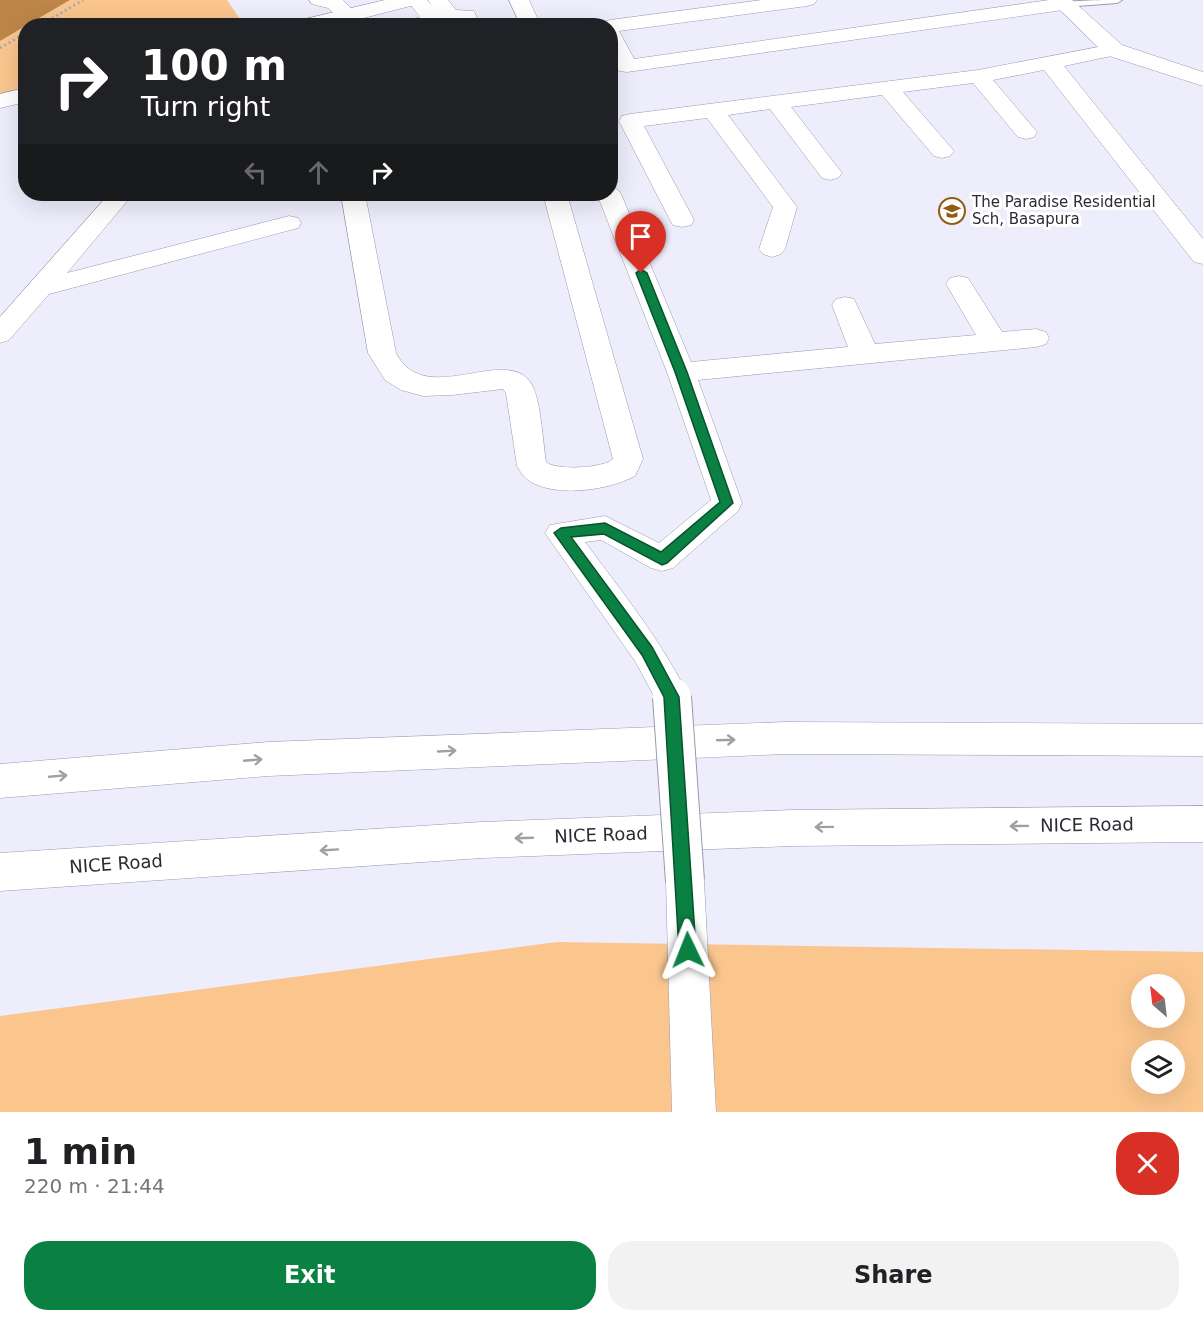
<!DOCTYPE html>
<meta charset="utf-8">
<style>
:root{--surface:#fff;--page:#f2f2f2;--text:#202124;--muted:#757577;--accent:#0b8043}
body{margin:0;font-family:"DejaVu Sans",sans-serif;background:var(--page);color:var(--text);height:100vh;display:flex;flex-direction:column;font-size:22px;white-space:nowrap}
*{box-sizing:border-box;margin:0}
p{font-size:20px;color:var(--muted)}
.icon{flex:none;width:33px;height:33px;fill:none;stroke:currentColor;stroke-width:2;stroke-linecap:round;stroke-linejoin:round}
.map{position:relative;height:1112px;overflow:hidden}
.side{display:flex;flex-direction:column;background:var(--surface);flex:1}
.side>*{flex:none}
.banner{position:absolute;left:18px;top:18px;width:600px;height:183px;border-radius:24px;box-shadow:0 6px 24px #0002;background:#202124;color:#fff;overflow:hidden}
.needle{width:39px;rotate:332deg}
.fabs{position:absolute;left:1131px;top:974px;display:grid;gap:12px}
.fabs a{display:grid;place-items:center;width:54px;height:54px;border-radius:50%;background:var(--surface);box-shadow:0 6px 24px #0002;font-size:30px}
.pin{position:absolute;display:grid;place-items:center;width:51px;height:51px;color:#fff;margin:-62px -26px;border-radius:50% 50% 50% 0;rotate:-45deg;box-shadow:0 0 6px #0007}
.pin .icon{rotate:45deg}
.me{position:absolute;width:66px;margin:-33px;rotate:358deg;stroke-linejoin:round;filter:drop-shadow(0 0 4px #0008)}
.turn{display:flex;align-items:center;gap:21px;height:126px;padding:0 24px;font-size:27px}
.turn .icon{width:78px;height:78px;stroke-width:2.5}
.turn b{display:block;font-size:42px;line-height:51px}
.lanes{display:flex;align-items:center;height:57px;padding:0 24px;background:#0003;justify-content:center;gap:30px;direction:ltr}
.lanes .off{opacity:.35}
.round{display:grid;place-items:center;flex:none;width:63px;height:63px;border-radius:24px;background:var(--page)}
.headline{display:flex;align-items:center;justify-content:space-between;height:102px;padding:0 24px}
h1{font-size:36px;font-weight:700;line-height:45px}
.action{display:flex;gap:12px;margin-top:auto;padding:12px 24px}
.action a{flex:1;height:69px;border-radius:24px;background:var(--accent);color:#fff;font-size:24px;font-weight:700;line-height:69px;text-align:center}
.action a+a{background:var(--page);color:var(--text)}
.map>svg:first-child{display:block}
.green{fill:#fbc68e;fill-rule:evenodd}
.water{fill:#bd8648}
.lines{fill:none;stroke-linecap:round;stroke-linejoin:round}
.lane-casing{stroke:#9a99b0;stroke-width:2}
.street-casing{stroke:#9a99b0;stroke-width:1}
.secondary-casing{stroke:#9a99b0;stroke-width:1}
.highway-casing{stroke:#9a99b0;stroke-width:1}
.path{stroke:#aaa9b6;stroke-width:3;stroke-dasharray:2 3;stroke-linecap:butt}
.lane{fill:#fff;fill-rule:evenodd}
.street{fill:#fff;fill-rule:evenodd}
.secondary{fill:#fff;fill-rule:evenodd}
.highway{fill:#fff;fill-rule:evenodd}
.street-bridge-casing{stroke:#9a99b0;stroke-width:40;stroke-linecap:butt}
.street-bridge{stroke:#fff;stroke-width:38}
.oneway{stroke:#a0a0a4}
.route{fill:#0b8043;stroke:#07532c;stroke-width:1.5}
.labels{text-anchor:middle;stroke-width:6;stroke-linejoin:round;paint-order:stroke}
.far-poi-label{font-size:15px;fill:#2c2b34;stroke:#fff;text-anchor:start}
.street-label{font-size:18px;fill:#2c2b34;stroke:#fff}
</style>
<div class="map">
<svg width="1203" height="1112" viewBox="0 0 1203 1112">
<rect width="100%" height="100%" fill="#eeedfc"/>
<path class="green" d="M70,0H227L244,25L26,26Z
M26,26L25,89L0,95V41Z
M557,942L1203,952V1112H0V1016ZM1142,984H1174V1017H1142ZM1142,1050H1174V1083H1142Z"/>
<path class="water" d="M0,0H70L0,41Z"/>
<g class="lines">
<defs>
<path id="lane" d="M1122,0L1117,3L1063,7L1058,4C1069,0 1107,0 1122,0Z"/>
<path id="street" d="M309,0H343L357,15L354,19H340L328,8L312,4Z
M407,0H427L432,6L428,0H448L456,10L474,11L480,26H460L459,22L443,20L436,26H401L404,22L420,17Z
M509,0H529L541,26H521Z
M762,0H817L814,4L807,6L619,31L634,59L1049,0H1070L1073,4L1070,8L1063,10L627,72L619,71L610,54V26H600L603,22L610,20Z
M1114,44L1121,46L1124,50L1121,54L1064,66L1203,239V264L1194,262L1044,70L993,80L1037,132L1034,137L1026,139L1018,137L973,83L903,92L954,151L950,156L942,158L934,156L882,95L791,107L842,173L838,178L830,180L822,178L770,109L728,115L797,207L785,249L781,254L772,257L763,254L759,249L773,207L707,118L644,126L694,220L691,225L682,227L673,225L670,220L619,121L622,116L630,114L978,70Z
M610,187L617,189L621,194L691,362L848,347L832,305L836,299L845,297L854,299L875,344L976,335L946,284L950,278L959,276L968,278L1002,332L1036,329L1046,332L1049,338L1046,344L1036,347L698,380L742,503L738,511L673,568L662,571L651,568L601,540L585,542C622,592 662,641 689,697L684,707L672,712L660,707L635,661L545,533L550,525L605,516L659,543L711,500L667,372L597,194H610Z
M109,194H133L67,273L289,216L298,218L301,223L298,228L49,294L9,340L0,343V317Z
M341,194H365L396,353C426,412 513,338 534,389C541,407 543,442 546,462C556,471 605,468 613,459L543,194H567L643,459L635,476C609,490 560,497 533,483C526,480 521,473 517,466L506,393L503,389L452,395L423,396L401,390L385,380L368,353Z
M685,863L699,868L704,881L716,1112H672L666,881L671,868Z"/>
<path id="secondary" d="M385,0H421L418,4L333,26H295L297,21Z
M1050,0H1072L1122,45L1203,72V86L1106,55Z
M26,88V102L0,108V94Z"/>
<path id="highway" d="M786,722L1203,724V756L786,754L268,776L0,798V764L268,742Z
M1203,806V842L792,846L482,858L0,891V853L482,822L792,810Z"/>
</defs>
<use href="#lane" class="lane-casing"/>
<use href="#street" class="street-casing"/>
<use href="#secondary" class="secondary-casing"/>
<use href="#highway" class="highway-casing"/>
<path class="path" d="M39,26L83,0
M0,48L26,33"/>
<use href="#lane" class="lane"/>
<use href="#street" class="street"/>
<use href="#secondary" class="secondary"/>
<use href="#highway" class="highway"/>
<defs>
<path id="street-bridge" d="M672,697L685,881"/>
</defs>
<use href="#street-bridge" class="street-bridge-casing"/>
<use href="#street-bridge" class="street-bridge"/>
</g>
<defs><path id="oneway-shaft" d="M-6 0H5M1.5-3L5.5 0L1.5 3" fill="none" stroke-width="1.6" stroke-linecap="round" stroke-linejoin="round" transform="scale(1.5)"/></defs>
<g class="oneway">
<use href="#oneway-shaft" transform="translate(726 740) rotate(-2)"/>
<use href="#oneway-shaft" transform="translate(447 751) rotate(-3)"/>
<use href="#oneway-shaft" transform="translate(253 760) rotate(-5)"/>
<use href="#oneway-shaft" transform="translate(58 776) rotate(-5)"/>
<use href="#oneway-shaft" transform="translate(1019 826) rotate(179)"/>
<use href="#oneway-shaft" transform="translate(824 827) rotate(179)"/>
<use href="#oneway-shaft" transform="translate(524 838) rotate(178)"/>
<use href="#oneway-shaft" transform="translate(329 850) rotate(176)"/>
</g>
<path class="route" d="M641,269L647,273L687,372L733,503L667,563L662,565L604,534L571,537L652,647L679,697L696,950L694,956L688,958L682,956L679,950L664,697L642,655L554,533L561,528L605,523L661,552L720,502L675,372L636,273Z"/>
<defs>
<symbol id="school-ring" viewBox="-11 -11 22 22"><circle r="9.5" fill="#fff" stroke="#925b12" stroke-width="1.5"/><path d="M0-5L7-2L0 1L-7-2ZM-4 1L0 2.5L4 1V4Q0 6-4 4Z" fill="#925b12"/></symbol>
</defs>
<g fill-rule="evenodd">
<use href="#school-ring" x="937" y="196" width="30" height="30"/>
</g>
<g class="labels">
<g class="far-poi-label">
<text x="972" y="207">The Paradise Residential<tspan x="972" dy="17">Sch, Basapura</tspan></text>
</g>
<g class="street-label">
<text transform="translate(1087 825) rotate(-1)" y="6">NICE Road</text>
<text transform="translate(601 835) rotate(-2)" y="6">NICE Road</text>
<text transform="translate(116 864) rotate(-4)" y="6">NICE Road</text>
</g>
</g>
</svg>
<div class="fabs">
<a><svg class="needle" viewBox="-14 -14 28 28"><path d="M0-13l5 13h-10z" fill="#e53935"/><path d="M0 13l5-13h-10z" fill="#757577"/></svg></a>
<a><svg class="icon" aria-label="layers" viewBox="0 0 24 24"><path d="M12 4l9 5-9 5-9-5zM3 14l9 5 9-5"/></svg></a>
</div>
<div class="pin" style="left:641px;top:273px;background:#d93025"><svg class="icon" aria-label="arrive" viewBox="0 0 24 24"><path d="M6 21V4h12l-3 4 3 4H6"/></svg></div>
<svg class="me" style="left:688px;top:950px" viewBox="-20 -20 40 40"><path d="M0-17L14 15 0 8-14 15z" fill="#0b8043" stroke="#fff" stroke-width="4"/></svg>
<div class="banner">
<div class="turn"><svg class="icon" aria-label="right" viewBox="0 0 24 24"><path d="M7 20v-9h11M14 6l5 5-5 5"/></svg><div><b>100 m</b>Turn right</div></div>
<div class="lanes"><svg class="icon off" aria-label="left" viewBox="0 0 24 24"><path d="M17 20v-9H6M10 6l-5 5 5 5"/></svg><svg class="icon off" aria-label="ahead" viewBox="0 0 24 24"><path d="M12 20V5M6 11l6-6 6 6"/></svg><svg class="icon" aria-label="right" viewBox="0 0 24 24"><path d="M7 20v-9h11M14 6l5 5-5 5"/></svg></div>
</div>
</div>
<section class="side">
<div class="headline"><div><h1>1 min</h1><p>220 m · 21:44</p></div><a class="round" style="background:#d93025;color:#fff"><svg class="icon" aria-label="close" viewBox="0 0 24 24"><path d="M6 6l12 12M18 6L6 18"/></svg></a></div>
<div class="action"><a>Exit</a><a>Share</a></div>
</section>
